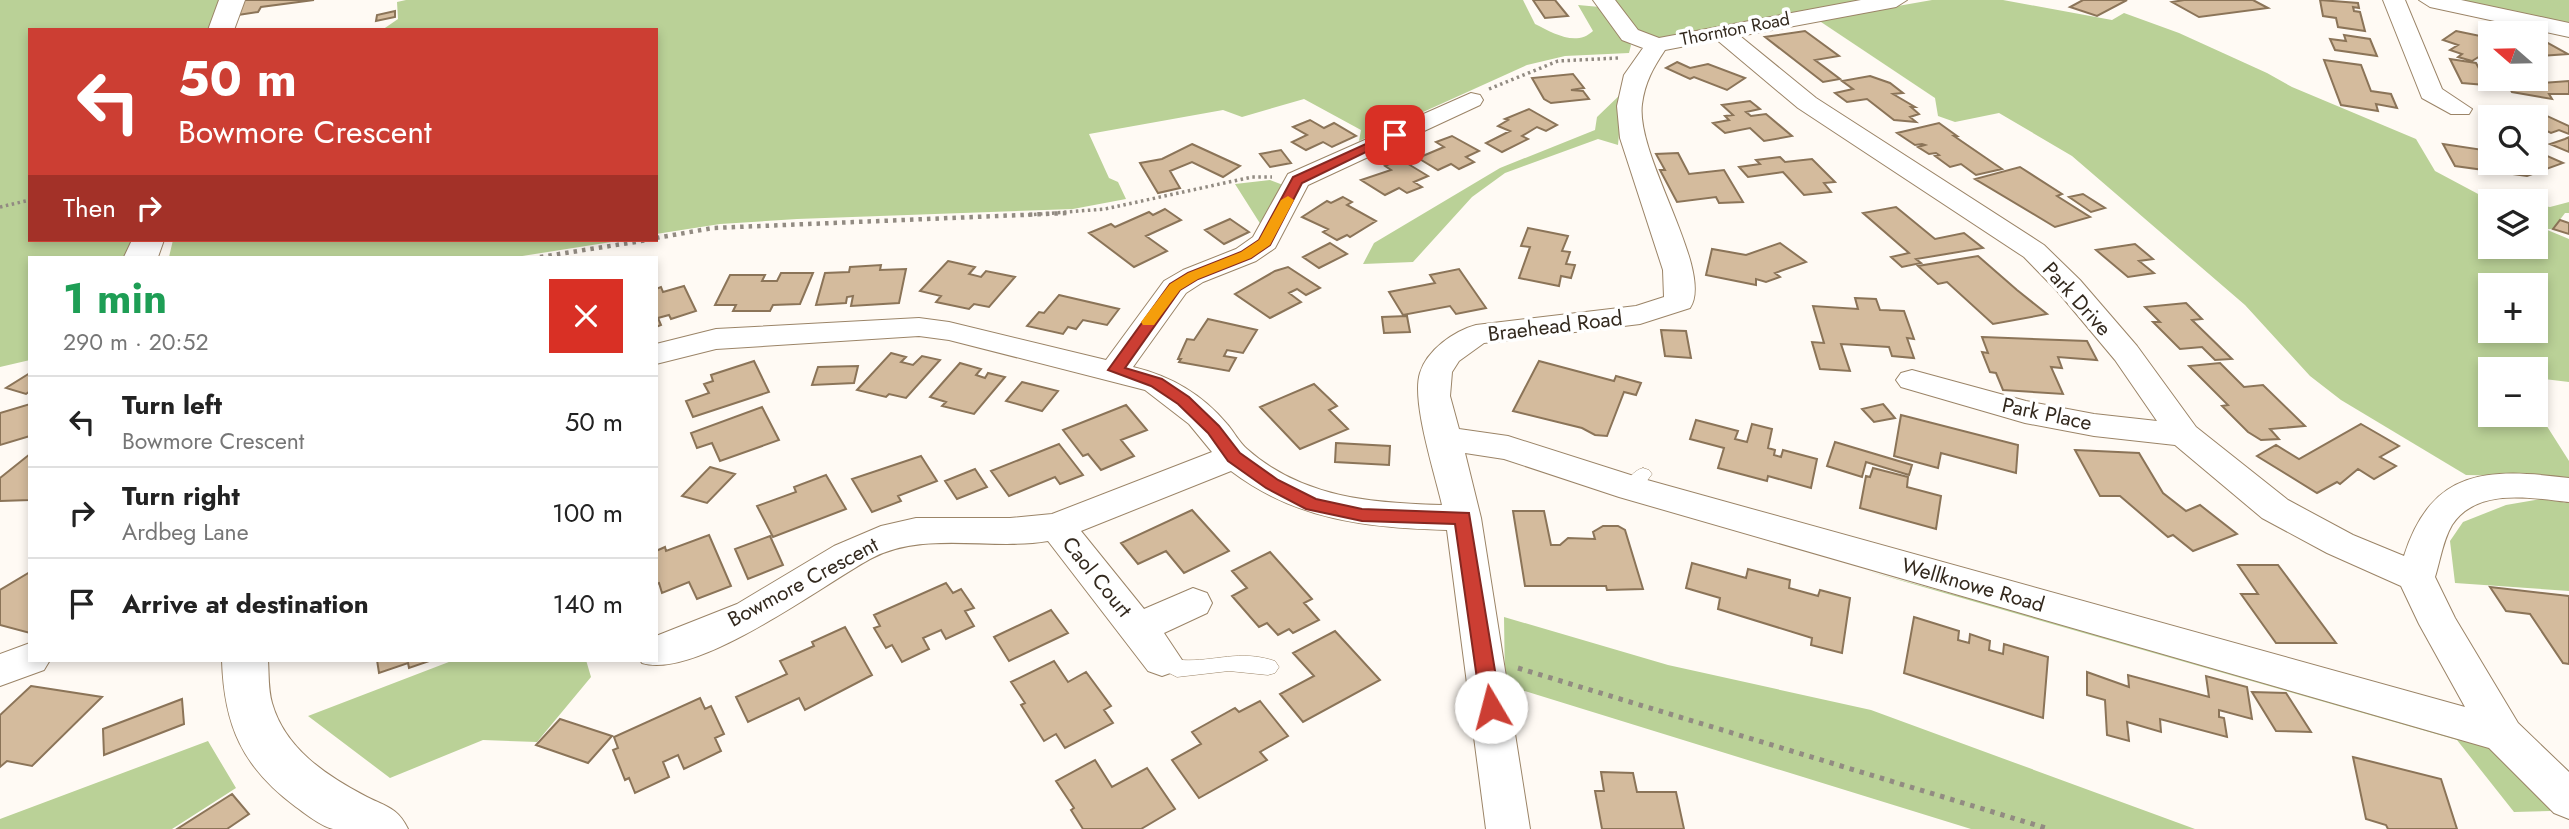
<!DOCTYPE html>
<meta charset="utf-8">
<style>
:root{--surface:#fff;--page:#f2f2f2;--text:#222;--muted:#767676;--line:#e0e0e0}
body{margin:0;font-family:Jost,sans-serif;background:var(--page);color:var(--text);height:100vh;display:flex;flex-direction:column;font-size:26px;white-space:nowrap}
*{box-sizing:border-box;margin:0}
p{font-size:23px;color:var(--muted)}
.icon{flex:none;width:38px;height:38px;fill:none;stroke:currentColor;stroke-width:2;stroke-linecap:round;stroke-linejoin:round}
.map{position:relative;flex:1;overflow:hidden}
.side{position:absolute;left:28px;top:256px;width:630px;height:406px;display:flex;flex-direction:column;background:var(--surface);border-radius:0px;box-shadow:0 4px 10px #0003}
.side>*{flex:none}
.top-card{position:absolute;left:28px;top:28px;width:630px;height:214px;border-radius:0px;box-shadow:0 4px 10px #0003;background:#cc3e33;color:#fff;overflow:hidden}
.needle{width:46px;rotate:290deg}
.buttons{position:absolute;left:2478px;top:21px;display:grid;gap:14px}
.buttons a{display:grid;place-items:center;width:70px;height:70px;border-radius:0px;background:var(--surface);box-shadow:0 4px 10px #0003;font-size:35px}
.pin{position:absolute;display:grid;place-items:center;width:60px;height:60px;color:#fff;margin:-30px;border-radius:14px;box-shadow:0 4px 10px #0006}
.me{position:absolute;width:77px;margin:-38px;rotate:352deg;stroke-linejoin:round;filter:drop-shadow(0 0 5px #0008)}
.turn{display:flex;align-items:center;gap:24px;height:147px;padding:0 35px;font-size:32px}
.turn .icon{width:91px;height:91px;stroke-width:2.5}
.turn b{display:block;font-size:49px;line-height:60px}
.then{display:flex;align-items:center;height:66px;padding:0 35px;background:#0003;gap:14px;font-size:26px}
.round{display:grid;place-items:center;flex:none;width:74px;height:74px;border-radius:0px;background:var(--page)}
.overview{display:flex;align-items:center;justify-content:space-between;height:119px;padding:0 35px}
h1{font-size:42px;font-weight:700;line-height:52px;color:#1e9e55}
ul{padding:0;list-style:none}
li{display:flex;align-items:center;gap:21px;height:91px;padding:0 35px;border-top:2px solid var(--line)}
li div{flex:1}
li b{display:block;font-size:26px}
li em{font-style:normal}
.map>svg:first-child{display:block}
.green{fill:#bad197;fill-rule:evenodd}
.building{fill:#d4bb9d;stroke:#8b7458;stroke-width:2}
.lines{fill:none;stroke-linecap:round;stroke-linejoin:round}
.lane-casing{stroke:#9b8467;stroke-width:1}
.street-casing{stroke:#9b8467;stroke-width:2}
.secondary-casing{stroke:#9b8467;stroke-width:2}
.path-far2{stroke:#928b82;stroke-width:3.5;stroke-dasharray:2.5 3.5;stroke-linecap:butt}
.path-far1{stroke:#928b82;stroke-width:4.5;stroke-dasharray:3.5 5;stroke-linecap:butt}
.path{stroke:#928b82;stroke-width:5;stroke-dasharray:4.5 6;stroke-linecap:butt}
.lane{fill:#fff;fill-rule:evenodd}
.street{fill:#fff;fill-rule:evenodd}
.secondary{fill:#fff;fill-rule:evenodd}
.route{fill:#cc3e33;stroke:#852821;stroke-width:2}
.slow{fill:#f59e0b}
.labels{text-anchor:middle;stroke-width:7;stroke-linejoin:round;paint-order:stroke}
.far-street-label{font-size:18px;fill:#33291e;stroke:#fff}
.street-label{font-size:21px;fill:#33291e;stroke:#fff}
</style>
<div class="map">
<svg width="2569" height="829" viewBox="0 0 2569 829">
<rect width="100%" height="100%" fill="#fffaf4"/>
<path class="green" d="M0,0H220L209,30H30V240H132L125,257H30V360L0,367Z
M406,0H1523L1535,24C1553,33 1576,47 1593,31L1578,5L1600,7L1631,45L1629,53L1565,56L1527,65L1359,141L1361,130L1304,99L1242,117L1223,110L1089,134L1109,178L1118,182L1126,199L1073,209L797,219L720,224L656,234V30H382L398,19L397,2Z
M1610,0H1872L1659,38C1636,34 1624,18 1610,0Z
M1932,0H2003L2112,20L2124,13L2179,33L2267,73L2292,87L2416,139L2435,171L2480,195L2512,201H2490V247H2536V205L2550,207L2569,202V213H2565L2553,229H2545L2569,239V382L2536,378V369H2490V415H2536V409L2569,461V477L2466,475L2341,400L2310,376L2245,305L2072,156L1999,113L1955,122L1938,116L1935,98L1818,20ZM2490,285H2536V331H2490Z
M2452,0H2569V26Z
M1623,92L1618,145L1598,139L1505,173L1472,197L1413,262L1363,264L1374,243L1500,168L1595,130L1597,117Z
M1270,180L1283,185L1261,225L1235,184Z
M173,240H624L516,257H169Z
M2541,499L2569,503V591L2455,583L2450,541L2463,522L2506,505Z
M1864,570L2460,732L2484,741L2556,795L2550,811L2514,812L2457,740Z
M1504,617L1668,665L1871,710L2195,829H1971L1505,685Z
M454,660H586L591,677L537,742L483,740L390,778L308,716Z
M208,741L236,788L172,829H0V819Z"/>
<path class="building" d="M243,0H314L261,7L258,12L238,15Z
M1533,0H1555L1568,16L1545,18Z
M2083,0H2127L2097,16L2070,7Z
M2184,0H2253L2268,8L2199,17L2172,2Z
M2320,0L2358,3L2359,8L2353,7L2354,11L2360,12L2365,31L2338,27L2336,18L2323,16Z
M395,11V17L376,21L377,15Z
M1805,31L1839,56L1815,60L1840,79L1823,82L1765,37Z
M2456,31L2490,38V50L2472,61L2458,57L2462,54L2450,50L2458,45L2443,40Z
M2344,35L2370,39L2377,56L2335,50L2330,39L2346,41Z
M2536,37H2537L2568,54L2539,56L2536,54V50L2540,49L2536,47Z
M2450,59L2476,63L2482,74L2490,75V71V79H2533L2542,83L2569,81V94H2549L2552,99L2512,92L2509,87L2462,83Z
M2324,60L2361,65L2371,91L2391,94L2397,108L2376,104L2378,111L2341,105Z
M1677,62L1690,68L1708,64L1745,78L1727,90L1694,77L1690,79L1666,68Z
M1573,74L1584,88L1571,90L1583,91L1589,99L1551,103L1544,99L1532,78Z
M1870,76L1890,83L1903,93L1893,94L1915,107H1911L1919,114L1910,117L1916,122L1894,120L1867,99L1847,102L1835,93L1853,89L1842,81Z
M1750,101L1760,109L1746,112L1751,116L1766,114L1792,136L1764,141L1750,128L1725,133L1713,123L1729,120L1725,116L1733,115L1722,105Z
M1529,109L1557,125L1546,131L1537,127L1522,136L1528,139L1502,152L1486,143L1510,131L1498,126L1508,120L1505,119Z
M2534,110L2569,126V134L2559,130L2551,133L2536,126L2542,122L2523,114Z
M1310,120L1324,128L1334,123L1356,136L1332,147L1323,142L1306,150L1292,142L1307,135L1293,127Z
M1939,123L1957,136H1954L2002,169L1976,175L1961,164L1950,167L1935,156L1939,155L1936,153L1929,154L1918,147L1925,145L1922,144L1915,145L1897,133Z
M1452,136L1479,151L1466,157L1474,162L1459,169L1451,164L1438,170L1418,158L1444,147L1436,142Z
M2569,137V152L2550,144L2565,139Z
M1192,144L1240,166L1223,177L1192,162L1170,171L1180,188L1158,193L1140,163L1162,159Z
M2443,144L2490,151V163H2536V151L2563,163L2527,176L2455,166Z
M1281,150L1291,163L1270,167L1260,154Z
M1678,153L1689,174L1724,170L1743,202L1719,203L1716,197L1677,202L1660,170H1665L1656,154Z
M1780,157L1785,162L1812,159L1835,182L1824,183L1831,192L1804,195L1783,172L1748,177L1739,167L1760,164L1756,160Z
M1400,159L1428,176L1414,182L1422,187L1407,193L1399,188L1385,195L1361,180L1391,170L1385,166Z
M2020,167L2062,194L2057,196L2090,217L2055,227L1975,179Z
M2083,194L2105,208L2091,212L2069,197Z
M1343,197L1352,202L1347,205L1376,221L1350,237L1347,235L1337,240L1323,232L1328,229L1302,217L1327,201L1331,203Z
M1896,207L1935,239L1964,233L1983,248L1916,259L1921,263L1902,267L1891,257L1909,253L1863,213Z
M1165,209L1181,220L1146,236L1167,251L1134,267L1089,233L1111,224L1115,227L1149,212L1153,215Z
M1230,219L1249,232L1224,244L1205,230Z
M2560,220L2569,223V234L2553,229Z
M1528,228L1568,236L1562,251L1570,252L1566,264L1575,265L1571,278L1561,276L1559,286L1519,278L1530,247L1521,246Z
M1330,243L1347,254L1319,268L1303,257Z
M1780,243L1806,262L1775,273L1780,277L1766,282L1756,279V285L1706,275L1712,249L1746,255Z
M2135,244L2153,259L2139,261L2154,273L2128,277L2096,250Z
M1978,256L2017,290L2047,314L1993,324L1947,282L1938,284L1918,266Z
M948,261L975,267L969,274L981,277L986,271L1015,277L989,307L974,304L969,309L936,302L941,296L920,291Z
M881,265L880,270L906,269L899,303L851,306L853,296L847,297L846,303L816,305L825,273L849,272L850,267Z
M1288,267L1320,288L1306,295L1297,289L1289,293L1301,302L1270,318L1235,294L1275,271Z
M1459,269L1486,308L1456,314L1450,306L1403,315L1389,292L1435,283L1430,275Z
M781,273H813L800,304L773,305L770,311H733L736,305H715L730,275H765L762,281H777Z
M684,286L696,311L671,319L669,315L658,318L661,325L656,327V289L661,287L663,292Z
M1059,295L1119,309L1107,325L1083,320L1076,329L1068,327L1063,334L1027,326L1039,312L1044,313Z
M1855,298L1876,299L1880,310L1904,311L1914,339L1907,338L1914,358L1892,356L1889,347L1841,344L1850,371L1820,369L1812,342L1824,343L1813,306L1858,309Z
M2186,303L2202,319L2192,320L2232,359L2215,360L2202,347L2180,349L2153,322H2160L2145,307Z
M1407,316L1410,332L1384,333L1382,317Z
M1208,319L1257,330L1243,353L1227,350L1224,356L1236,358L1229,371L1179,362L1181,359H1178L1187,339L1194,340Z
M1661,330L1686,331L1691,358L1665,356Z
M1982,337L2087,341L2097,360L2058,357L2062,368L2051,367L2063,394L2003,390L1996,373L1990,372L1982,352L1988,353Z
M891,353L906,357L901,362L913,365L922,356L940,360L906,398L889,394L886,397L857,390Z
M754,361L769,392L693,417L686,401L709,393L704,384L713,381L711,375Z
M1539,361L1614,381L1616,376L1641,383L1636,395L1624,392L1607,436L1595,435L1582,428L1513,411Z
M960,363L981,369L976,375L985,378L988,373L1005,377L974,414L942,406L946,402L930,397Z
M2220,363L2244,387L2263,385L2305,426L2270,429L2279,439L2261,440L2248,432L2222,406L2228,405L2189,366Z
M858,366L854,383L812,385L818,367Z
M30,373V391L26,394L6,388Z
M1022,382L1058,391L1042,411L1006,401Z
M1314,384L1337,406L1329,410L1348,429L1300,449L1260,407Z
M30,404V436L0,445V413Z
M1883,404L1895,418L1874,422L1862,409Z
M1126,405L1147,430L1121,440L1134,456L1101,470L1088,454L1083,456L1063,430Z
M762,407L779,440L720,461L712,443L697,448L691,433Z
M1901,415L2018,445L2016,473L1941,453L1938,468L1894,456Z
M1696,420L1738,431L1735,439L1747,442L1752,424L1772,429L1768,448L1775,450L1774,455L1781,457L1783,450L1817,459L1811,488L1768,476L1767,481L1718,468L1724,448L1690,439Z
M2361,424L2399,446L2380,457L2396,466L2374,479L2358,469L2340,484L2337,482L2317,493L2257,456L2276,445L2299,459Z
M1835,442L1912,465L1909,475L1866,462L1862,477L1827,466Z
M1336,443L1390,446L1389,465L1335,462Z
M1059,444L1083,475L1060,484L1055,477L1009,496L991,471Z
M2075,450L2139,453L2163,493L2186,511L2200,505L2237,534L2193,551L2173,535L2168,537L2120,496H2100Z
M30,454V500L0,501V478Z
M921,456L937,481L898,496L901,501L872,512L852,479Z
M710,467L735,474L707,503L682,496Z
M1873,468L1908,477L1907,487L1941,496L1936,529L1860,508L1866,476L1870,477Z
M975,469L987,487L957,499L945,481Z
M826,475L846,509L773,537L757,506L796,492L794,487Z
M1192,510L1229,551L1184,573L1166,551L1138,564L1121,543Z
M1513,511H1544L1551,545H1560L1568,538L1595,539L1593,532L1603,526H1618L1625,530L1643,589L1607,590L1606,586H1525Z
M709,535L731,586L697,599L689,582L662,593L659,583L656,584V551L665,547L666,551Z
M770,536L783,565L748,579L735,549Z
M1270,552L1312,599L1304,603L1319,620L1293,633L1289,629L1278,635L1267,623L1259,627L1232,596L1247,588L1232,571Z
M1692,563L1746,578L1748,569L1790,580L1789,588L1818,596L1820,590L1850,598L1842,653L1811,645L1812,638L1718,609L1720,598L1686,588Z
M2238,565H2278L2336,643H2276L2241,594H2258Z
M30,572V633L0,625V590Z
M946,583L953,593L961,589L974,608L965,611L974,626L946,639L941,630L923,638L929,649L902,662L892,645L886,648L874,628L880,626L874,615Z
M2490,587L2569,596V664L2563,663L2530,614L2506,611Z
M1051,610L1068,633L1009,661L994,637Z
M1914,617L1959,631L1958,640L1969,643L1970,634L1990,641L1989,650L2003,654L2004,644L2048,657L2043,718L1904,673Z
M845,627L872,675L805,710L799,698L748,722L736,697L787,674L780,661L814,646L812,642Z
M1335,631L1380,680L1303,722L1280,694L1314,676L1293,653Z
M377,660H432L409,668L408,663L379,673Z
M1054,661L1068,682L1086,672L1111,706L1104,710L1113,723L1065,748L1056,734L1044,741L1021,705L1025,703L1011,682Z
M2087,672L2129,687L2128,675L2209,697L2206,676L2247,687L2252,719L2219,710V717L2224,718L2227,737L2160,719L2161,732L2127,722L2129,741L2107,735L2105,700L2087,695Z
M31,686L102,697L32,766L7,761L0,767V715Z
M2252,692L2286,693L2311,732L2276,731Z
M700,698L705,709L711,706L724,734L715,738L721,751L684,769L678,755L663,762L669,777L635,793L629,778L625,780L613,750L618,748L614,737Z
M182,699L184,724L104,755L103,729Z
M1260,701L1288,736L1260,752L1267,760L1199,798L1172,760L1201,744L1192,732L1235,708L1239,712Z
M560,719L612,736L588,763L536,745Z
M2353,757L2441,779L2457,829H2388L2386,825L2366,819Z
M1095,760L1112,787L1147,768L1175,809L1141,829H1083L1071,810L1074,808L1056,781Z
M1601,772L1633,773L1637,792H1676L1684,829H1602L1595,791H1604Z
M232,794L249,814L227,829H177Z"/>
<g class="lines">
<defs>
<path id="lane" d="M1643,468L1649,470L1652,474L1638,493H1624L1622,488C1627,480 1634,470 1643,468Z
M1162,652C1169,654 1176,660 1182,660C1215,662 1239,649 1275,661L1279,667L1275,673L1268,675L1229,671L1177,677L1155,666L1151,660L1155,654Z"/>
<path id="street" d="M1593,0H1615L1638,30L1659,38L1861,0H1907L1896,7L1740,36L1816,98L2044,245L2080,280L2137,346L2196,427L2288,500L2353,535L2404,556C2432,468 2488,468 2569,478V502C2531,498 2477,487 2452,525C2443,540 2440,561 2435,577L2455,618L2518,723L2569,772V819L2554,813L2489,748L1619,497L1504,459L1465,453L1481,518L1530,829H1486L1447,530C1367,528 1296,520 1231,471L1081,531L1144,609L1193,588L1207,593L1212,603L1207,613L1164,633L1182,660L1176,671L1162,676L1148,671L1048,541C990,551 924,530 870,559C821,586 696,680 642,663L640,660H656V636L737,604L834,546L881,526L916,518H1010L1052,514L1212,452L1189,424L1145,390L949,340L919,336L716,349L656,364V344L716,329L919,318L949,322L1106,360L1164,281L1183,270L1236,249L1253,237L1288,174L1471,93L1480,95L1483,100L1480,105L1308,185L1275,248L1256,261L1203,282L1186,293L1133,367C1171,376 1202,394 1227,424C1234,432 1239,442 1247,449C1302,498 1372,503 1442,505C1435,474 1411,401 1420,373C1427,350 1454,331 1476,325L1636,306L1664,297L1663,270L1620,138L1617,106L1624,75L1643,48L1622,40ZM1717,40L1798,108L2024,257L2058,292L2115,360L2157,421L2094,414L2026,401L1912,370L1901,373L1896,380L1901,387L2025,423L2094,436L2175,445L2262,518L2327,553L2401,586L2419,624L2465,707L1640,478L1508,436L1459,429L1450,396L1452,372L1459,361L1484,343L1640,324L1690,308C1715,271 1635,156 1642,104C1645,82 1653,68 1665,50Z
M2383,0H2405L2442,89L2472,109L2469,114H2451L2422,98Z
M2419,0H2461L2569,23V37L2430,7Z
M30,643V660H50L44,670L0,686V654Z"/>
<path id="secondary" d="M219,0H245L234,30H208Z
M132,240H164L158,257H124Z
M222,660H268C269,674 268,689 272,703C285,749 327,776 367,797C387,807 398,808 408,829C387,829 352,829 333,829C320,826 306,814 296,807C242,767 224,725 222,660Z"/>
</defs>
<use href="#lane" class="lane-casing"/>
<use href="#street" class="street-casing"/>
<use href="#secondary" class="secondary-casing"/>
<path class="path-far2" d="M1489,89L1558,61L1618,58
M0,207L30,200
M1028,215L1105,209L1252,177H1272"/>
<path class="path-far1" d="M656,238L713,228L1069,213
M540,257L648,240"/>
<path class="path" d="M1518,668L2049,829"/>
<use href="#lane" class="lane"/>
<use href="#street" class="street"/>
<use href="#secondary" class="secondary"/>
</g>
<path class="route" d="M1390,133L1401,135L1302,183L1270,245L1251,258L1198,279L1180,290L1125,368L1162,379L1189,397L1219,426L1240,453L1278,480L1316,499L1362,509L1469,513L1501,707L1498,712H1484L1481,707L1455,524L1362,521L1306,509L1266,488L1228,461L1208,433L1178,404L1151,386L1108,370L1170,284L1188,273L1241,252L1259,240L1293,177Z"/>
<path class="slow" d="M1288,196L1294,200L1270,245L1251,258L1198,279L1180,290L1154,325H1143L1141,322L1170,284L1188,273L1241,252L1259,240L1281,200Z"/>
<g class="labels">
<g class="far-street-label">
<text transform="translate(1735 29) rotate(-11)" y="6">Thornton Road</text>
</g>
<g class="street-label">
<text transform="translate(2077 299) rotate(48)" y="7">Park Drive</text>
<text transform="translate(1555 326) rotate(-7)" y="7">Braehead Road</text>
<text transform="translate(2047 414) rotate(12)" y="7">Park Place</text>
<text transform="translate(1097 577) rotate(51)" y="7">Caol Court</text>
<text transform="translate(803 582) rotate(-28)" y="7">Bowmore Crescent</text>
<text transform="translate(1973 585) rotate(16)" y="7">Wellknowe Road</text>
</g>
</g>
</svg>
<div class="buttons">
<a><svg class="needle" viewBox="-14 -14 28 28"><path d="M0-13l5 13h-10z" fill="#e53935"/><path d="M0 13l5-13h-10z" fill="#767676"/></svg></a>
<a><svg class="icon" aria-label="search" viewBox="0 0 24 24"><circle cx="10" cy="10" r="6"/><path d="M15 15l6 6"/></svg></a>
<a><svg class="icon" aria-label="layers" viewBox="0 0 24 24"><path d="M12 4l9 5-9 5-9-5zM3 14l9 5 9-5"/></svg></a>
<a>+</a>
<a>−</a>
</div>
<div class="pin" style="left:1395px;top:135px;background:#d93025"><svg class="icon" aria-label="arrive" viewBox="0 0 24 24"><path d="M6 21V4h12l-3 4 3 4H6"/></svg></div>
<svg class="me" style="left:1491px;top:707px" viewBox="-20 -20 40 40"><circle r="19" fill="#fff"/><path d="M0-13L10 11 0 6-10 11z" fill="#cc3e33"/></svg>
<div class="top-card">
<div class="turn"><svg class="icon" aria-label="left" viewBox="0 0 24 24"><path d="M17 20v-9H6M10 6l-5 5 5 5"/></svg><div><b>50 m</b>Bowmore Crescent</div></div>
<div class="then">Then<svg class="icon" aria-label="right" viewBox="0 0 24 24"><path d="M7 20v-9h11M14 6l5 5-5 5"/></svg></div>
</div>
<section class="side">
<div class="overview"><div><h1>1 min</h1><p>290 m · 20:52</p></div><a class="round" style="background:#d93025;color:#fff"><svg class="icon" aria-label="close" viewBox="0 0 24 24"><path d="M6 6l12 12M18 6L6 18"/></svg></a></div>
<ul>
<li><svg class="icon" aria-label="left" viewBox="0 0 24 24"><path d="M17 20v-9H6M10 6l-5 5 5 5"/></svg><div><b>Turn left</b><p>Bowmore Crescent</p></div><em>50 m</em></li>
<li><svg class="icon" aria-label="right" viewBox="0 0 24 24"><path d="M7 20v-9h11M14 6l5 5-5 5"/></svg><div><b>Turn right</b><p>Ardbeg Lane</p></div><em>100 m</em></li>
<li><svg class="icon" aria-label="arrive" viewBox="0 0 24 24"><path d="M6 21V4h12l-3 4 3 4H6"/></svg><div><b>Arrive at destination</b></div><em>140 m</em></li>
</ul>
</section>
</div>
